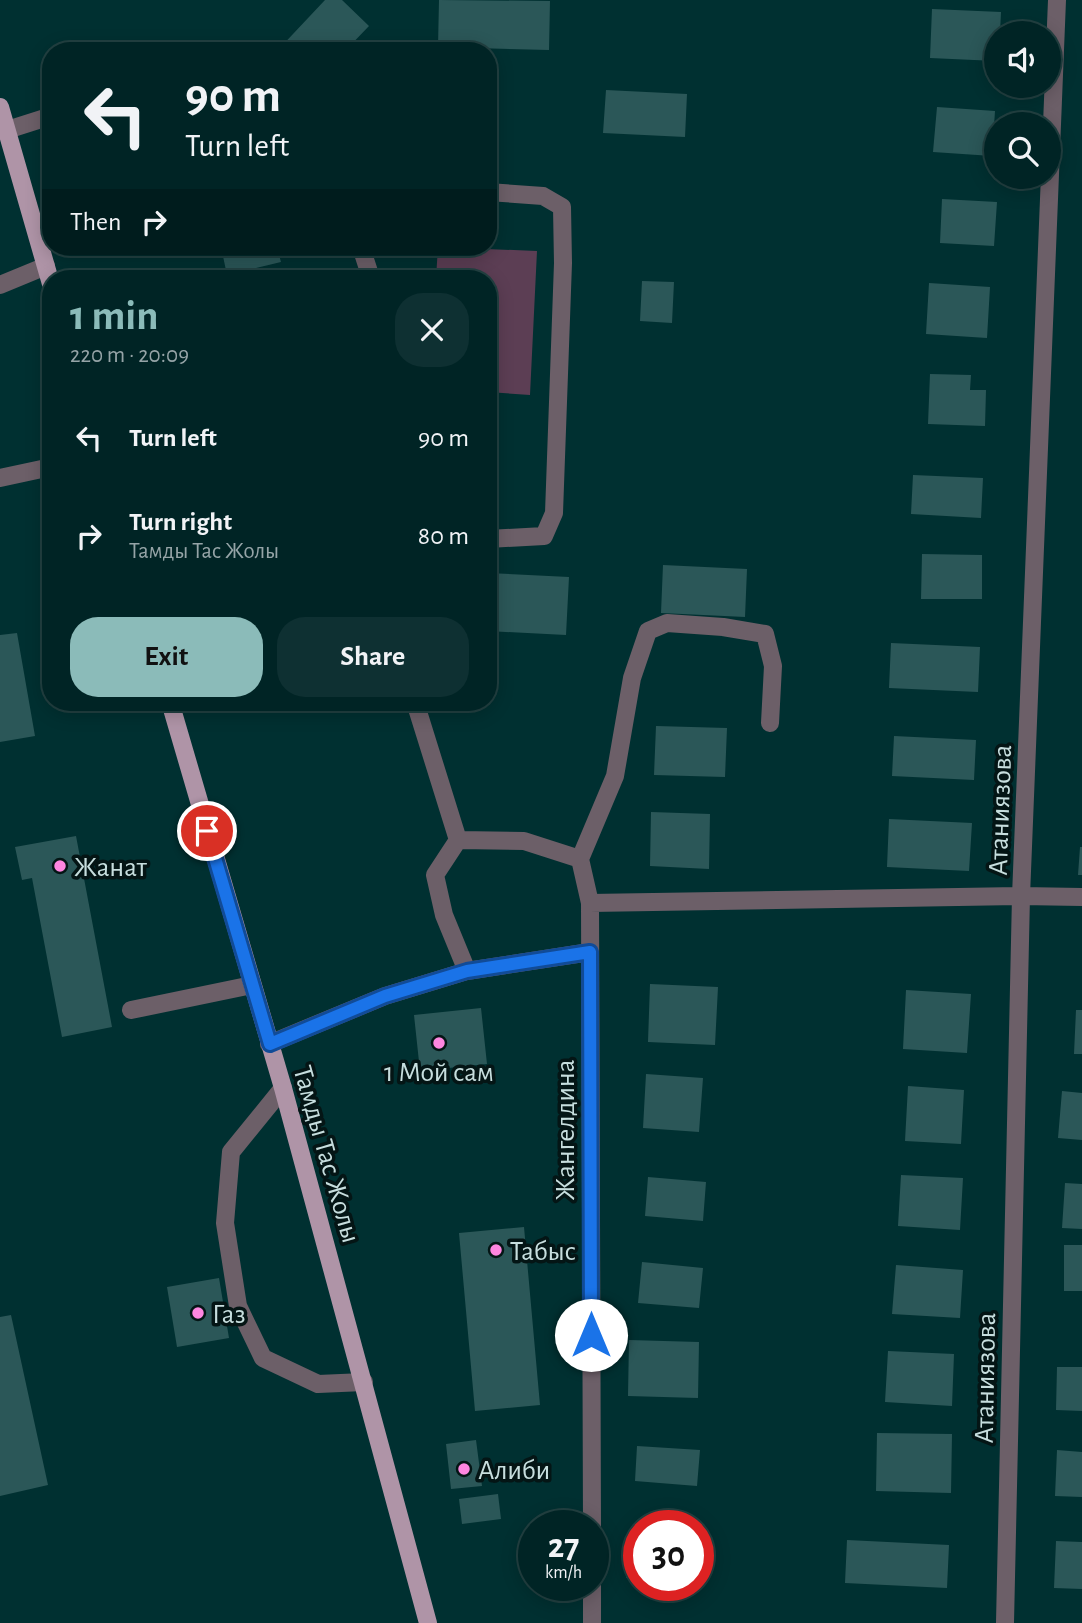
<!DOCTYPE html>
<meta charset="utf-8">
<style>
:root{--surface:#002425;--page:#0e3032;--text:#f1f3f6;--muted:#95a4a7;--line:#224142;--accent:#8bbbb9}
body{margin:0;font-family:"Alegreya Sans",sans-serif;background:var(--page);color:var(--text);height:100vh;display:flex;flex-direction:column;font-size:26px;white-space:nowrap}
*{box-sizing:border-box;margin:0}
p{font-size:23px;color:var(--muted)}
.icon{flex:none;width:38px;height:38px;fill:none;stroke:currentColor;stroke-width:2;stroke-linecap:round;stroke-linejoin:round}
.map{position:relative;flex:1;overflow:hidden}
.side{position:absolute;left:42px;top:270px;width:455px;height:441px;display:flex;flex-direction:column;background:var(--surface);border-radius:28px;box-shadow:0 4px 18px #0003,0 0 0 2px var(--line)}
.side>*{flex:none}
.banner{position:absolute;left:42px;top:42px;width:455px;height:214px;border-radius:28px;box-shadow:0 4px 18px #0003,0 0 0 2px var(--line);background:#002425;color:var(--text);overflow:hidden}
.buttons{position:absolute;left:984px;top:21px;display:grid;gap:14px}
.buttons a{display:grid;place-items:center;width:77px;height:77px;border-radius:50%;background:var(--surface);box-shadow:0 4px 18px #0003,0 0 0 2px var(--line);font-size:35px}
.speed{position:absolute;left:518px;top:1510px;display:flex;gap:14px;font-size:35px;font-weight:700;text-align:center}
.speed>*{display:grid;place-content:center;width:91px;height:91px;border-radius:50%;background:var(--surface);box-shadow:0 4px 18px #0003,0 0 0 2px var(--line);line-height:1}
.speed small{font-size:18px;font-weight:400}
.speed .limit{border:10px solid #d22;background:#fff;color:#111}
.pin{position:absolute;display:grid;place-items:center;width:60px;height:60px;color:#fff;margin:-30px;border:4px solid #fff;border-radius:50%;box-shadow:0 2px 7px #0007}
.me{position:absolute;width:77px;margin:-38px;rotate:0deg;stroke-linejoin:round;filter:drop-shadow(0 0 5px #0008)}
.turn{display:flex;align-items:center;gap:24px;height:147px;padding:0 28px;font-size:32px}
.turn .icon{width:91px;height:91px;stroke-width:2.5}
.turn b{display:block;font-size:49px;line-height:60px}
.then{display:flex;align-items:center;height:66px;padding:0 28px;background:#0003;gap:14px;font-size:26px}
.round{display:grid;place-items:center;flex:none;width:74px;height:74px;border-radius:28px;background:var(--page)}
.summary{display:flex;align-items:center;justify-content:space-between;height:119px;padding:0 28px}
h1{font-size:42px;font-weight:700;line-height:52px;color:var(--accent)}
.button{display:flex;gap:14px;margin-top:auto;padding:14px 28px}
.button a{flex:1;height:80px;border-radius:28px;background:var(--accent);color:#111;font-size:28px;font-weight:700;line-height:80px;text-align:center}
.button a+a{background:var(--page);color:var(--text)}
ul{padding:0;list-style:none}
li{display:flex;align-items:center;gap:21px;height:98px;padding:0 28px}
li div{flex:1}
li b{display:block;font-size:26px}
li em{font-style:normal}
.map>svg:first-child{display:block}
.green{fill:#5c3e54}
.building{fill:#2b5758}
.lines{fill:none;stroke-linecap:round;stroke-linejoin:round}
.minor{stroke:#6c5f68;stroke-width:18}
.major{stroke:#af94a7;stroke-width:18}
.route-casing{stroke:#114b97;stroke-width:18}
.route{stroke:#1a73e8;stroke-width:12}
.poi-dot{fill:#fe86e0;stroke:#041515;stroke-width:2.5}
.labels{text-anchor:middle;stroke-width:7;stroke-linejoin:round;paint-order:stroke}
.street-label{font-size:28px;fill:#c7dede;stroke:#041515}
.poi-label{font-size:28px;fill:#c7dede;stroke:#041515;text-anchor:start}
</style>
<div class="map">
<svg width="1082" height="1623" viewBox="0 0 1082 1623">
<rect width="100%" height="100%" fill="#003031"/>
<path class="green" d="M438,247L537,251L530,395L488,392V278H436Z"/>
<path class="building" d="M325,0H342L369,26L345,51H277Z
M439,0L550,1L549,50L438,47Z
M932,9L1001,12L1000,33H996V61L930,58Z
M606,90L687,94L685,137L603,133Z
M937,107L995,111L992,156L933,152Z
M942,199L997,202L994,246L940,243Z
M221,247H277L281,262L227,275Z
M642,281L674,282L672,323L640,321Z
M929,283L990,287L987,338L926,334Z
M930,374L971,375L970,390H986L985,426L928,424Z
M913,475L983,478L981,518L911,514Z
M922,554L982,555V599H921Z
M663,565L747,569L745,617L661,613Z
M488,573L569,577L566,635L488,631Z
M17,633L35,736L0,742V635Z
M891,643L980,647L978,692L889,688Z
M656,726L727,728L725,777L654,775Z
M894,736L976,740L974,780L892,776Z
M651,812L710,814L709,869L650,866Z
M889,819L972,823L969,871L887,867Z
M76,836L112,1027L62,1037L32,878L22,880L15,847Z
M1080,847H1082V875H1078Z
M650,984L718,987L715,1045L648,1042Z
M906,990L971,994L967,1053L903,1049Z
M481,1008L487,1064L420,1071L414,1015Z
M1076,1010H1082V1054H1074Z
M646,1074L703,1078L699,1132L643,1128Z
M908,1086L964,1090L961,1144L905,1141Z
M1062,1091L1082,1093V1140L1058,1138Z
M901,1175L963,1178L960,1230L898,1226Z
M648,1177L706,1182L703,1221L645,1216Z
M1065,1183L1082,1184V1229L1062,1228Z
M524,1227L540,1405L475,1411L459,1233Z
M1064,1245H1082V1291H1064Z
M642,1262L703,1268L699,1308L638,1303Z
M896,1265L963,1270L960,1318L892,1314Z
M219,1278L229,1338L177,1347L167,1287Z
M11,1315L48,1485L0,1496V1317Z
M629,1340L699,1342L698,1398L628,1396Z
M888,1351L954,1354L952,1406L885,1402Z
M1057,1367H1082V1411L1056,1410Z
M877,1433L952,1434L951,1493L876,1491Z
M476,1440L482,1486L451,1489L446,1444Z
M637,1446L700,1450L697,1486L635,1481Z
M1057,1450L1082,1452V1497L1055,1496Z
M498,1494L501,1519L462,1524L459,1499Z
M628,1538H639V1579L626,1578Z
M847,1540L949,1545L947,1588L845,1583Z
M1056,1541L1082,1542V1589L1054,1588Z
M698,1542H703L700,1583H698Z"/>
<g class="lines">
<path class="minor" d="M7,130L51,116
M488,192L543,196L562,207L563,263L554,513L544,536L488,539
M361,247L371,278
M0,285L46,266
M0,478L51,467
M415,702L458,840
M590,903L1021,896L1082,897
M467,971L444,915L435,875L458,840L524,841L580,859
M131,1010L252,985
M269,1044L385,996L467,971L590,952
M283,1088L231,1152L225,1223L238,1306L263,1358L318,1384L364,1382
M592,1526L590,903L580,859L615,776L632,678L648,631L667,623L723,627L765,634L773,666L770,723
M592,1586V1623
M1005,1623L1021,896L1057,0"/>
<path class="major" d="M0,107L51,284
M170,702L283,1088L428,1623"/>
</g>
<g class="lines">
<defs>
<path id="route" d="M207,831L270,1044L385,996L467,971L590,952L591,1335"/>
</defs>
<use href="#route" class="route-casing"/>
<use href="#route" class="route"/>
</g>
<g class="poi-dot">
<circle cx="60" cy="866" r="7"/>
<circle cx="439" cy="1043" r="7"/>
<circle cx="496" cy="1250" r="7"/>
<circle cx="198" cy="1313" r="7"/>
<circle cx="464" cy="1469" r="7"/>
</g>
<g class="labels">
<g class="street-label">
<text transform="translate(999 810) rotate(-88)" y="10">Атаниязова</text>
<text transform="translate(564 1130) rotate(-90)" y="10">Жангелдина</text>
<text transform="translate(328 1154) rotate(74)" y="10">Тамды Тас Жолы</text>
<text transform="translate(984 1378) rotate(-89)" y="10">Атаниязова</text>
</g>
<g class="poi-label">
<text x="74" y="876">Жанат</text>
<text x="439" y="1081" text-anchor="middle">1 Мой сам</text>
<text x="510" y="1260">Табыс</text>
<text x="212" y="1323">Газ</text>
<text x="478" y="1479">Алиби</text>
</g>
</g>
</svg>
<div class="buttons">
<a><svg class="icon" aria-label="sound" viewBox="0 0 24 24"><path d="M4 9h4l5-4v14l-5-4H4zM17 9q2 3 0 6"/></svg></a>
<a><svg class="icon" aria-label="search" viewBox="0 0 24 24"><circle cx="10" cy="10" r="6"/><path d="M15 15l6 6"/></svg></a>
</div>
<div class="speed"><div>27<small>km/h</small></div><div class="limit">30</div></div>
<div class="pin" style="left:207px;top:831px;background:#d93025"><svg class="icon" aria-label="arrive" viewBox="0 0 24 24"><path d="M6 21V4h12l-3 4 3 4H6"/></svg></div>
<svg class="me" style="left:591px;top:1335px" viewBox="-20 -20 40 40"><circle r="19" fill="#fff"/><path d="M0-13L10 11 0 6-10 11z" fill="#1a73e8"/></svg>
<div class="banner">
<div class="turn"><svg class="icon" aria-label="left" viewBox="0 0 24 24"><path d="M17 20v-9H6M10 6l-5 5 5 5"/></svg><div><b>90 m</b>Turn left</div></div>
<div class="then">Then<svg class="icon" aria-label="right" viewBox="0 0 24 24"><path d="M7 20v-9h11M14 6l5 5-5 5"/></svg></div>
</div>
<section class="side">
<div class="summary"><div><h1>1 min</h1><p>220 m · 20:09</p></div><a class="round"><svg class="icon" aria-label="close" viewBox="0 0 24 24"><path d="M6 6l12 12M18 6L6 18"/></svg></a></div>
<ul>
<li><svg class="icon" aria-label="left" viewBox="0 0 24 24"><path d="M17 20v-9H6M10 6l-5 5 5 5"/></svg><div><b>Turn left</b></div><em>90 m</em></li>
<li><svg class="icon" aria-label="right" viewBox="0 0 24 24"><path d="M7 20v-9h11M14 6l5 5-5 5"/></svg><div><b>Turn right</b><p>Тамды Тас Жолы</p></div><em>80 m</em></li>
</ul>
<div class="button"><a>Exit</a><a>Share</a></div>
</section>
</div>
